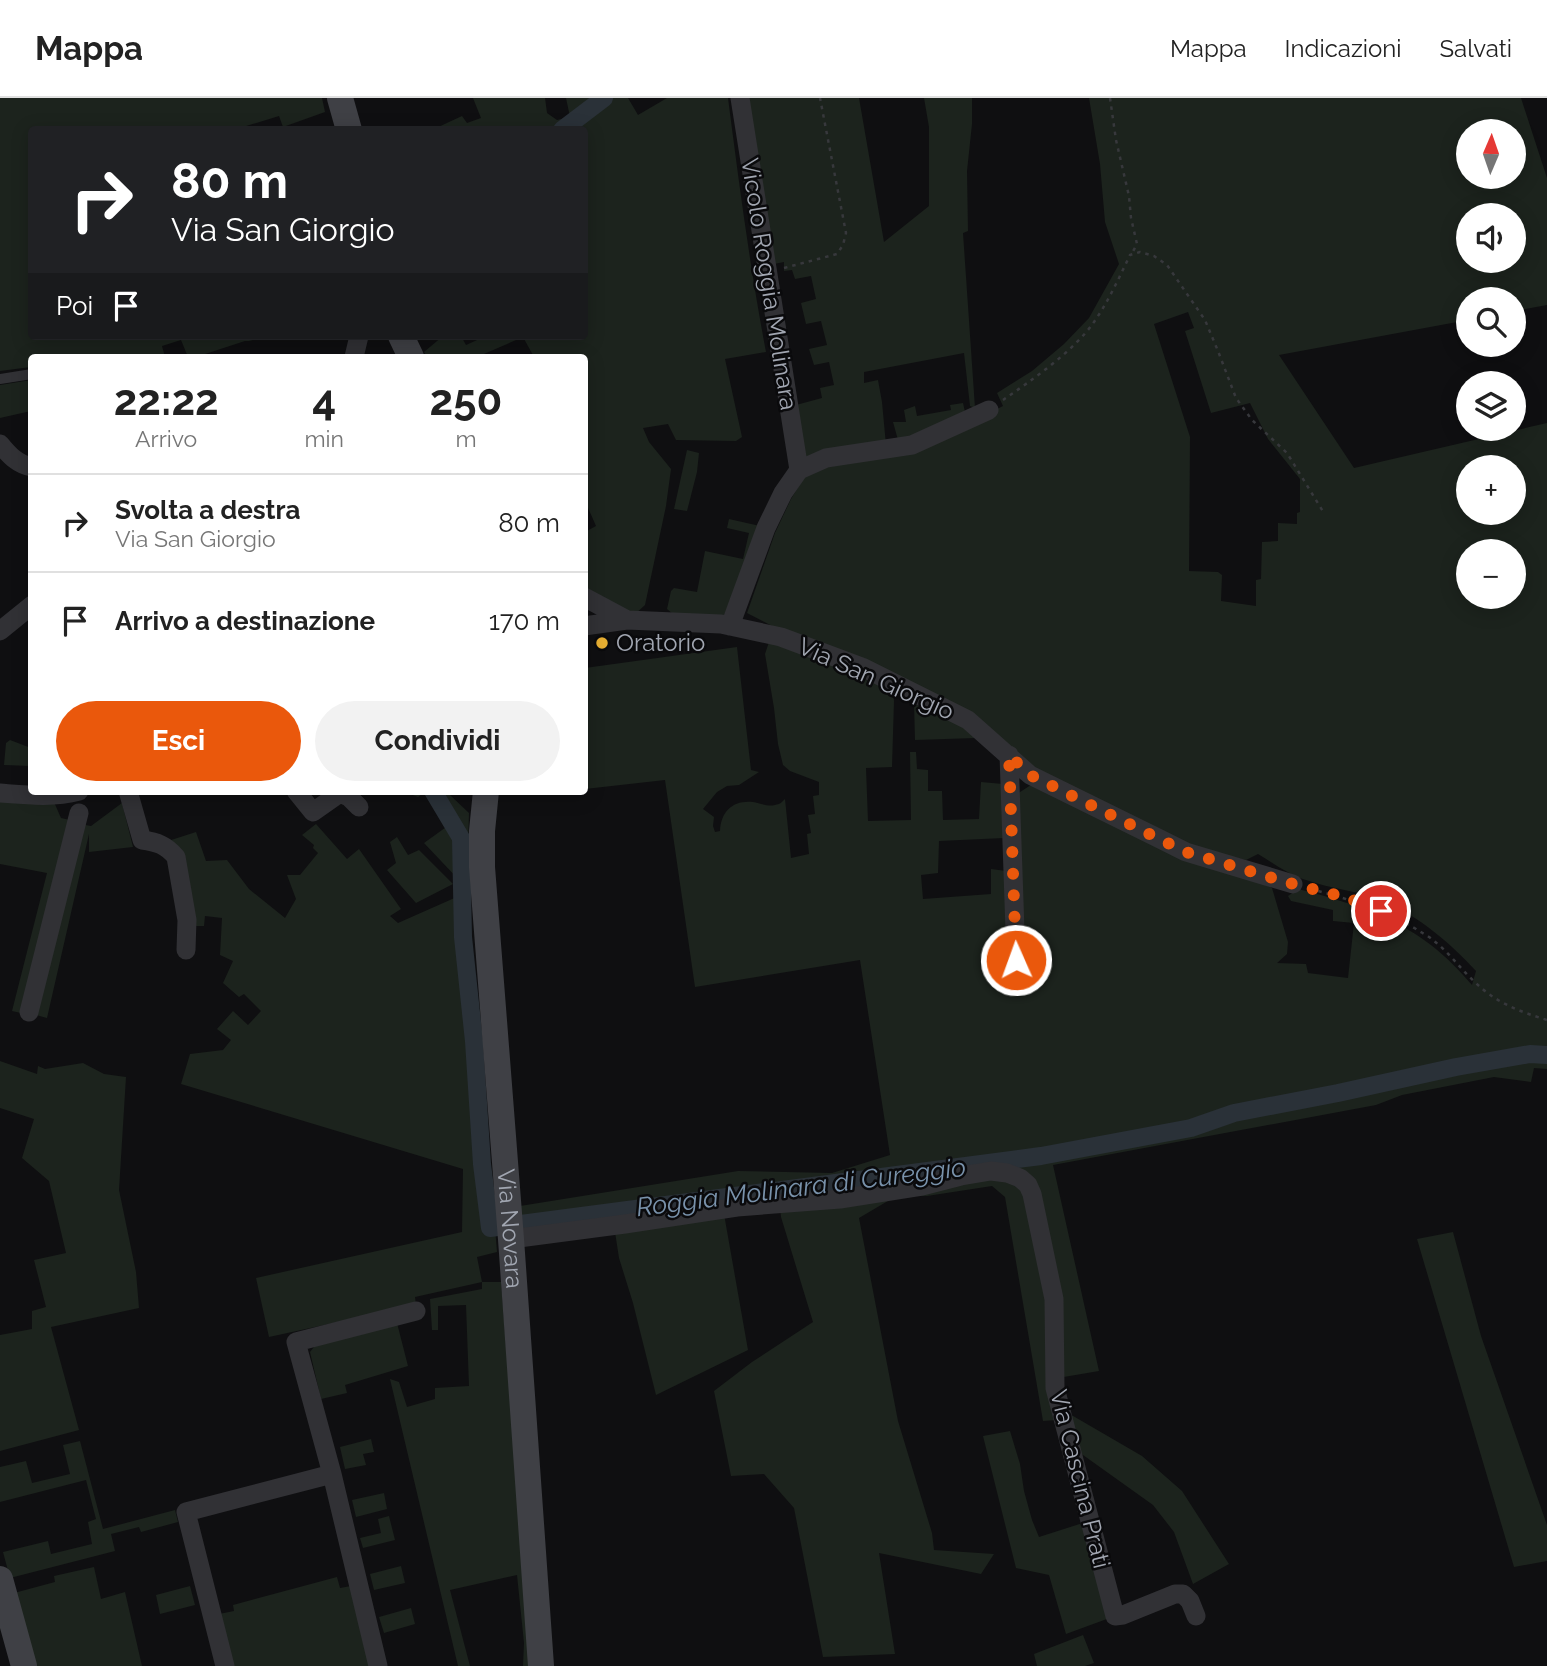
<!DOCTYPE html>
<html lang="it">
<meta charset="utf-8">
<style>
:root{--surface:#fff;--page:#f2f2f2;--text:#222;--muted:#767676;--line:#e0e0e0;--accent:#ea580c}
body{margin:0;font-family:Raleway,sans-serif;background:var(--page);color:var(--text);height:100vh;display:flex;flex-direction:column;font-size:26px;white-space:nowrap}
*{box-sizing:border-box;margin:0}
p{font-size:23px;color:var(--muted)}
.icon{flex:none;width:38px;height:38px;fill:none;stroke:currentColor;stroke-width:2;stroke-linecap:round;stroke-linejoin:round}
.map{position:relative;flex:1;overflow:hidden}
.side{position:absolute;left:28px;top:256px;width:560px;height:441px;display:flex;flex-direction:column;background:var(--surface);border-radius:7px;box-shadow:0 4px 18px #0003}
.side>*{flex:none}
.banner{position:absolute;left:28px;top:28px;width:560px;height:214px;border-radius:7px;box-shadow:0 4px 18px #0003;background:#202124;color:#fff;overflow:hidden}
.needle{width:46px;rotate:2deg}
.fabs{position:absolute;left:1456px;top:21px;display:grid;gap:14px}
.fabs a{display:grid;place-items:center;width:70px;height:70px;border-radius:50%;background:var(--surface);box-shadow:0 4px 18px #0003;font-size:35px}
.pin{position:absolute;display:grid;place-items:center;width:60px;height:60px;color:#fff;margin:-30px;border:4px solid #fff;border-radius:50%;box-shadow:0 2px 7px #0007}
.me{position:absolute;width:77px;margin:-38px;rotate:358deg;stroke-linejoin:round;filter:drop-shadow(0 0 5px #0008)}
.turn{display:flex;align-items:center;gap:24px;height:147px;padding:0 28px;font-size:32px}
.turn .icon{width:91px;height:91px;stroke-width:2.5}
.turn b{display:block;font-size:49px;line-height:60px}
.then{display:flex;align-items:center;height:66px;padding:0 28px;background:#0003;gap:14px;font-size:26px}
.eta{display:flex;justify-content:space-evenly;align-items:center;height:119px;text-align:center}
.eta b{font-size:42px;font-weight:700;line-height:49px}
.cta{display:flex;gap:14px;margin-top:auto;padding:14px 28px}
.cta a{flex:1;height:80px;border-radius:42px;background:var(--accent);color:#fff;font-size:28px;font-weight:700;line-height:80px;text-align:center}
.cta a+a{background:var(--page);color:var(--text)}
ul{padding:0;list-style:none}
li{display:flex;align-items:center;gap:21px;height:98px;padding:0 28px;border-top:2px solid var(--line)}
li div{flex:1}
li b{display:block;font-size:26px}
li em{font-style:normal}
header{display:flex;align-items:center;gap:42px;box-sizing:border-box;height:98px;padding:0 35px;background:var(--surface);border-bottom:2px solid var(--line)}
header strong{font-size:33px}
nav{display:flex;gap:38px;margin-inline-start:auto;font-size:24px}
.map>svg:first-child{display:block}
.green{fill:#1c231d;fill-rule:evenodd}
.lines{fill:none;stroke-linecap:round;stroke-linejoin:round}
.canal{stroke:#2a3138;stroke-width:18}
.path{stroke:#37383c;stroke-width:2.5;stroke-dasharray:3.5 5;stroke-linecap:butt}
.lane{stroke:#313135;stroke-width:10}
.street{stroke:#313135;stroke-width:19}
.secondary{stroke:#3f4045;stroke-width:26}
.route{stroke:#ea580c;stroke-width:12;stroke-dasharray:0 21.6}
.poi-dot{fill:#e6ae32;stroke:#0a0a0c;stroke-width:2.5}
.labels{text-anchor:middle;stroke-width:5;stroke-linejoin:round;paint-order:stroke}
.street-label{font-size:24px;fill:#a1a6b1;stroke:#0a0a0c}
.poi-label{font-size:24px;fill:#a1a6b1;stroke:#0a0a0c;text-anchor:start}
.water-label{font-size:26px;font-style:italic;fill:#7992ab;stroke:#0a0a0c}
</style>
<header>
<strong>Mappa</strong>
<nav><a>Mappa</a><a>Indicazioni</a><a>Salvati</a></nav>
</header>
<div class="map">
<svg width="1547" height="1568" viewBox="0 0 1547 1568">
<rect width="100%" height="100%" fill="#0f0f11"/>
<path class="green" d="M0,0H322L325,14L283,29L279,18L243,29L229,31L32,32V238H268L249,243H245L196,259H188L181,242L162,248L165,259H32L31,269L0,273Z
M473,0H545L547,15L557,22L570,19L566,0H628L638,17L667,0H728C739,85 750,170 766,254L725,261L742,339L736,343L676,342L668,326L643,330L649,344L671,371L666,408L645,507L633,518L585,493V434L596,428L585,403L584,259H534L523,239L477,259H427L424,254L443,238H461L466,247L486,238H584V32L434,31L462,18L467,25L481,20Z
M747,0H859L884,144L929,108V29L924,0H972V26L967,73L968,133L963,135L975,310L970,308L964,255L864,274V285L878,282L882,304L886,347L802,361L796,307L822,300L820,290L834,287L829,264L814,267L809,251L827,247L821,223L806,226L801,205L816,201L811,178L795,181L792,172L784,173V164L774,166Z
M1089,0H1521L1547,80V207L1514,213V201H1468V222L1279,257L1354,370L1547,325V971L1534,970L1531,984L1494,979L1402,997L1376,1007L1053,1067L1099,1273L1052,1281L1057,1322L1043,1323L1005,1099L992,1088L927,1098L898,1097L859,1120L898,1323L932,1435L934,1452L994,1456L981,1476L879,1455L895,1556L823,1559L794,1410L764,1376L731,1378L714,1293L752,1264L813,1224L781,1119L779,1098L522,1135L520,1108L738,1073L832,1075L890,1057L860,862L695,889L665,682L585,691V570L737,549L751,672L759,674L739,687L727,688L717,694L703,711L714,719L713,728L715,734L720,733C721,713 733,702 753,704C760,705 768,709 775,707C780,706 781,705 785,701L791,760L809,756L807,736L811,735L808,717L815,716L813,698L819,697V684L790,673L783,667L778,646L774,610L765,556L769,544L840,570L893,594L894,603L892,669L866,670L868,723L911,722L910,654H916L917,671L928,672V693H942L943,722L979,721L981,684L1003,686L1004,740L939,743L938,775L921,777L923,801L991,796V771L1006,773L1009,874L1019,873L1017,696L1034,685L1272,790L1288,844L1287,856L1277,865L1306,866L1308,875L1348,880L1354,825L1333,823V812L1291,803L1288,798L1298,791C1371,810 1422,827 1472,887L1476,873C1450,845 1420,819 1385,804C1360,793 1331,791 1306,782C1289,777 1273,765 1258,756L1246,762L1187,748L1036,673L1012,651L747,515L775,435L791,401L805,378L827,369L997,311L1003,308L997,295L1032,273L1064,246L1089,220L1119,166L1105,124L1100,66ZM1468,33H1514V79H1468ZM1468,117H1514V163H1468ZM1188,214L1194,230L1185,233L1211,315L1250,305L1268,341L1300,381V414L1297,415V426L1278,425V443L1262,444L1261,481L1256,482V508L1221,503L1222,477L1218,474L1189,473L1190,339L1154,226ZM1468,369H1514V415H1468ZM1468,453H1514V499H1468Z
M31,282V313L0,320V287Z
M963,305L965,314L921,336L898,342L893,324H906L904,312L915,308L917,318L951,312L950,307Z
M687,352L699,355L697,374L687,413L674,411Z
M729,421L760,428L737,490L724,517L679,521L667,511L671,493L674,490L697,494L705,453L743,461L749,435L727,430Z
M914,606L958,625L976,640L915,642Z
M10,642L31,650V668L4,667L6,645Z
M397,693H450V697L469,715L467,782H459L424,745L449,727L425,694L418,699L405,694L396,695Z
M0,701L54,704L61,720L70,722L21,915L12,913L47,775L0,766Z
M122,705L133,749L89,754V736L47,920L36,917L80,726L91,728Z
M316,726L347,761L359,751L401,811L390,818L398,825L468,794L497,1154L477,1159L482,1184H501L531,1568H523L524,1545L517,1477L450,1492L470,1568H458L390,1281L399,1284L407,1309L435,1301V1290L469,1288L466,1207L438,1208V1232H432L430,1201L482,1191V1184L415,1199L416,1207L269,1239L256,1180L462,1134L463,1071L181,986L190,956L223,952L231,942L217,931L233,913L248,927L261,913L244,896L239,899L223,885L233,863L220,857L222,820L205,818L204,828H186L168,743L196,734L206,763L227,762L249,791L285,820L296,801L287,777H300L318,755L313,750L314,747L302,737Z
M397,739L408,757L419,752L453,786L416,805L387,772L396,765L390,744Z
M0,963L37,976L38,968L45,971L83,965L104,976L126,979L119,1092L136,1174L139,1210L51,1229L79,1332L0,1353V1237L32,1231V1213L46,1209L34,1162L66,1155L49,1083L22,1060L34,1021L0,1010Z
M724,1116L748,1252L656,1297L633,1205L619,1160L615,1134Z
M1453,1134L1481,1238L1547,1427V1463L1514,1469L1417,1141Z
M397,1225L408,1268L345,1287L347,1295L321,1301L310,1254L317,1245Z
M1068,1315L1142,1358L1182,1393L1229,1466L1193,1486L1174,1434L1153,1407L1076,1352Z
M1010,1333L1020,1366L1024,1393L1032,1422L1039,1439L1089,1423L1115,1518L1066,1536L1049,1477L1016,1470L983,1338Z
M371,1341L374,1354L363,1356L366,1367L345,1371L340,1349Z
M80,1343L103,1431L175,1412L178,1424L141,1434L139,1429L111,1436L115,1453L10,1480L3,1454L48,1443L51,1456L92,1446L88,1424L96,1421L86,1382L0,1404V1369L26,1363L32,1385L70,1376L63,1347Z
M384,1395L387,1411L356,1419L352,1402Z
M389,1418L395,1442L363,1450L360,1440L381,1435L378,1421Z
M401,1468L405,1485L374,1492L370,1476Z
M94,1469L101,1501L125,1494L142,1568H33L14,1495L55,1484L54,1478Z
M337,1479L340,1490L351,1488L370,1568H233L219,1516L234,1513L233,1507Z
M190,1488L195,1507L160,1516L156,1497Z
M411,1510L415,1526L384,1535L379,1519Z
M1083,1537L1094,1565L1085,1568H1037L1034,1556Z"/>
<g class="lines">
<path class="canal" d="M562,32L604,0
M433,693L461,740L463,839L474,943L482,1066L490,1130L1041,1058L1191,1030L1234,1015L1338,995L1456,969L1530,956L1547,957"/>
<path class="path" d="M1110,0L1116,42L1129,98L1131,120L1137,146L1131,157
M784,170L837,156L843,147L846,135L820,0
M1003,302C1032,282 1074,253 1094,224C1108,204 1119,180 1130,157L1140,154L1154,158L1167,167L1205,222L1218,253L1236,300L1252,322L1287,355L1324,415
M1310,791C1347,800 1382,812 1416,831C1422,835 1429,838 1434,843C1450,855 1461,872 1476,885C1496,905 1521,914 1547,922"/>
<path class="lane" d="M0,281L32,276"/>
<path class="street" d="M740,0L799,372
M354,259L359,238
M0,346C9,357 17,366 32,369
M584,499L627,522
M584,528L627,522L721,526L781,539L864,570L968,622L1030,677L1160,741L1186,754L1293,786
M730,528L766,430L783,395L799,372L826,360L912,347L989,312
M0,533L32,507
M1009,657L1016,862
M128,693L142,742C157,744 166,747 176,759L187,822L186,852
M296,693L313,714L340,695L349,699L359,709
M0,695C27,697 53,700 79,693
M29,914L79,715
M511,1141L625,1126L737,1109L840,1101L922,1088L961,1078L991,1073L1007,1075L1020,1080L1028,1087L1032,1096L1054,1201L1055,1290L1115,1518L1123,1517L1175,1496H1183L1190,1503L1196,1518
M332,1376L296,1244L416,1213
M225,1568L186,1414L332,1376L378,1568"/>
<g class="secondary">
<path d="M340,0L349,32"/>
<path d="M401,238L411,259"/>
<path id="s1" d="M486,693L482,733V769L511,1141L541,1568"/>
<path d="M0,1481L24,1568"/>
</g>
</g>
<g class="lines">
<path class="route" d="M1016,862L1009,657L1030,677L1186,754L1293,786L1345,799L1381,813"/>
</g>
<circle class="poi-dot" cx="602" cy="545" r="7"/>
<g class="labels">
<g class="street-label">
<text transform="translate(769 186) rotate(81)" y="8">Vicolo Roggia Molinara</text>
<text transform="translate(876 581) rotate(24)" y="8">Via San Giorgio</text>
<text dy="8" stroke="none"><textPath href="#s1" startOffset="439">Via Novara</textPath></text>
<text transform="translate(1080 1381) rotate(76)" y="8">Via Cascina Prati</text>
</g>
<g class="poi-label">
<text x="616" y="553">Oratorio</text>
</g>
<g class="water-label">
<text transform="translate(801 1089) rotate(-7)" y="9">Roggia Molinara di Cureggio</text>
</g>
</g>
</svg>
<div class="fabs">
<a><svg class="needle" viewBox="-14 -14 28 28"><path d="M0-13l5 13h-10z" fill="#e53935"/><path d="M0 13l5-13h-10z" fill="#767676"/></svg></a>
<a><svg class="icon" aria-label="sound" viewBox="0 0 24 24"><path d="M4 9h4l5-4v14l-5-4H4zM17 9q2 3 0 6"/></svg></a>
<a><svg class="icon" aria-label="search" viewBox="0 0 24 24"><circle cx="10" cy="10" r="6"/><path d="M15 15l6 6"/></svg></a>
<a><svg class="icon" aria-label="layers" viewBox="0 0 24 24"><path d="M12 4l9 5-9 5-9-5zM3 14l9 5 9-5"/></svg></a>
<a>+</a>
<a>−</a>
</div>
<div class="pin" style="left:1381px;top:813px;background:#d93025"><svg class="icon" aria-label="arrive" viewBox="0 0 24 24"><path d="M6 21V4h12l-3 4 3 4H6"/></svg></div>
<svg class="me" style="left:1016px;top:862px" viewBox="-20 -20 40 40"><circle r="17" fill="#ea580c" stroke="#fff" stroke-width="3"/><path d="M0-11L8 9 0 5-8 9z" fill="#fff"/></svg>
<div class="banner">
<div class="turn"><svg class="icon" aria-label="right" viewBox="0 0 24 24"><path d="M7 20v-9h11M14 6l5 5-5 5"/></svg><div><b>80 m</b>Via San Giorgio</div></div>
<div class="then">Poi<svg class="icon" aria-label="arrive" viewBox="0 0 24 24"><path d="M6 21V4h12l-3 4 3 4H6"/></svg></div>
</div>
<section class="side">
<div class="eta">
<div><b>22:22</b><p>Arrivo</p></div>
<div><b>4</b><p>min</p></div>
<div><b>250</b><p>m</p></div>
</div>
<ul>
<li><svg class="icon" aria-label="right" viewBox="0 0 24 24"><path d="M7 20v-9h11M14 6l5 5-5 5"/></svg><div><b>Svolta a destra</b><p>Via San Giorgio</p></div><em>80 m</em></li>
<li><svg class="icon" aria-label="arrive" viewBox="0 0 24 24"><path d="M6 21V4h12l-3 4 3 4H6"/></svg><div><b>Arrivo a destinazione</b></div><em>170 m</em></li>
</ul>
<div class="cta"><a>Esci</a><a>Condividi</a></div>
</section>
</div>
